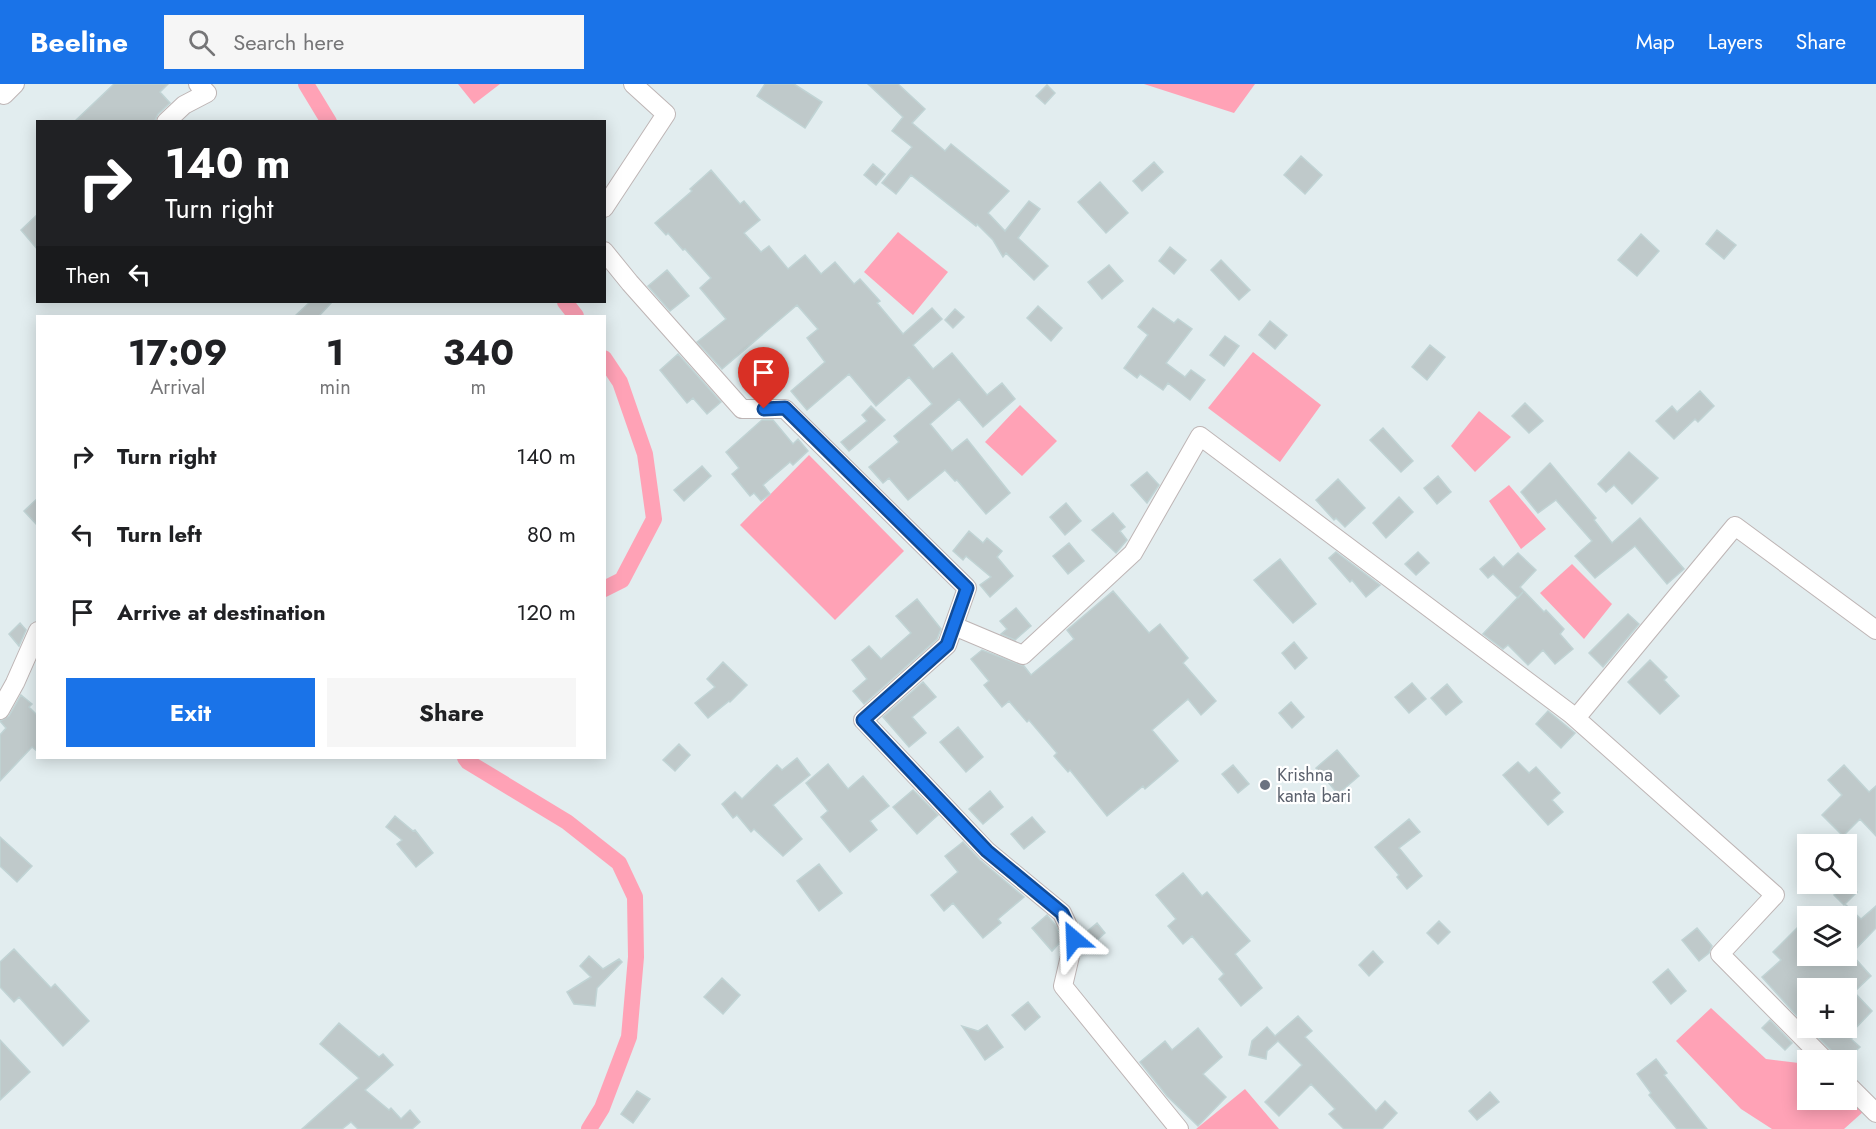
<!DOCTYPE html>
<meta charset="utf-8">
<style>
:root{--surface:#fff;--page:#f6f6f6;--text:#202124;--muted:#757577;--accent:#1a73e8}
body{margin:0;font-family:Jost,sans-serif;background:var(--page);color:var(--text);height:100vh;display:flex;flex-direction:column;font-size:22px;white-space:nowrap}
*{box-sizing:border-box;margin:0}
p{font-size:20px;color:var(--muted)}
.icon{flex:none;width:33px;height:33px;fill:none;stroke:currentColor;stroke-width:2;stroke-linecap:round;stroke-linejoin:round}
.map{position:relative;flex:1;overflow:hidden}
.sheet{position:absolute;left:36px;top:231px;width:570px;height:444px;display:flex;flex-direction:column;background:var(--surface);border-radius:0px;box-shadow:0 3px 15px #0003}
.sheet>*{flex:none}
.guide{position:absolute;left:36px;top:36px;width:570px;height:183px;border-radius:0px;box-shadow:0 3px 15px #0003;background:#202124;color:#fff;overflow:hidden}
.tools{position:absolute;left:1797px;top:750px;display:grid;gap:12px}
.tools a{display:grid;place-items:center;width:60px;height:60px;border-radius:0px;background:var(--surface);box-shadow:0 3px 15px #0003;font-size:30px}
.pin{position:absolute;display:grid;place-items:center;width:51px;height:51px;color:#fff;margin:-62px -26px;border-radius:50% 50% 50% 0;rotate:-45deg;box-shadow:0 0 6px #0007}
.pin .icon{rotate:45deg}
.me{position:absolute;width:66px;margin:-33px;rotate:334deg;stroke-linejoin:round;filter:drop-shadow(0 0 4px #0008)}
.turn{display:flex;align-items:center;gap:21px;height:126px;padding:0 30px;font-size:27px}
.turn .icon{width:78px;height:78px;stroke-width:2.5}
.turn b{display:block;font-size:42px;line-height:51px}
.then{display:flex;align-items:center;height:57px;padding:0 30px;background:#0003;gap:12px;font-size:22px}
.eta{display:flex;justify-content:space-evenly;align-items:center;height:102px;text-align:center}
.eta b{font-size:36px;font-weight:700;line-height:42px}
.cta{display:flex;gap:12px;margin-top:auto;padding:12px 30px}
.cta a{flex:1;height:69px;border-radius:0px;background:var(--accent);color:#fff;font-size:24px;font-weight:700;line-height:69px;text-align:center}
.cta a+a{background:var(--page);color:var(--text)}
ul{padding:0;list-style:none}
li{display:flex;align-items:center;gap:18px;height:78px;padding:0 30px}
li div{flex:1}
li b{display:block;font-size:22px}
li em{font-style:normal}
header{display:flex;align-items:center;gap:36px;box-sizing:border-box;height:84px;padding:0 30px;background:var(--accent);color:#fff}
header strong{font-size:28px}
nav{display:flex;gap:33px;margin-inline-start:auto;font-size:21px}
.search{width:420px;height:54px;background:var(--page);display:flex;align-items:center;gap:15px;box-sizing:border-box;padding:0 21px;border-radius:0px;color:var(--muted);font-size:22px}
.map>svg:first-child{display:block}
.water{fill:#ffa2b6}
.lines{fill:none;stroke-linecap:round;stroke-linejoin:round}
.canal{stroke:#ffa2b6;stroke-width:16}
.building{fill:#bfc9ca;stroke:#c0d3d4;stroke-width:1.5}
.street-casing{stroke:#beb5b5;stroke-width:20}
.street{stroke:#fff;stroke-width:18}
.route-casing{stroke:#114b97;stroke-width:15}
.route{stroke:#1a73e8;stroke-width:10}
.worship-dot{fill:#6b7280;stroke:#fff;stroke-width:2}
.labels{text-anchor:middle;stroke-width:4.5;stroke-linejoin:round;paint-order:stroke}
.worship-label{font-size:18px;fill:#5b616d;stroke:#fff;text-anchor:start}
</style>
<header>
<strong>Beeline</strong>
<div class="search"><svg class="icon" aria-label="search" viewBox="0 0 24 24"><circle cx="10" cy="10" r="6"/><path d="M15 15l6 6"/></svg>Search here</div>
<nav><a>Map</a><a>Layers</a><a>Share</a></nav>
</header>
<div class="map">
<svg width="1876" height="1045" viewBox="0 0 1876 1045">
<rect width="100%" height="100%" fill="#e2edef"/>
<path class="water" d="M458,0H500L474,20Z
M1144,0H1255L1234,29Z
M898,148L948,188L913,231L864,188Z
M1253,268L1321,321L1280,378L1208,324Z
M1020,321L1057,357L1022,392L985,358Z
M1479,327L1511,353L1475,388L1451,362Z
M809,371L904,467L835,536L740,441Z
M1509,401L1546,445L1521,465L1489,417Z
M1572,480L1612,520L1584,555L1540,509Z
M1711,924L1766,975L1807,980L1808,1016H1846L1847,1008L1864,1027L1844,1045H1772L1741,1025L1676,957Z
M1245,1005L1279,1045H1196Z"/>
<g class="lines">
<path class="canal" d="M306,0L329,38
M565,218L576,232
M604,274L620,298L645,370L654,435L622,496L604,505
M465,674L468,678L567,738L619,779L635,813L636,873L629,953L602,1024L589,1045"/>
</g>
<path class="building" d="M114,0H168L160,8L170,19L158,30L154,38H74Z
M765,0H794L822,18L805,44L757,12Z
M868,0H898L925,25L912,39L945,67L951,60L1009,107L988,129L1005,147L1029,117L1040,125L1018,154L1048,182L1034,196L1006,169L1003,173L993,156L977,140L976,142L911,91L896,110L882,99L912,63L892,47L903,33Z
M1047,1L1055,9L1045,20L1036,12Z
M1301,72L1322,91L1305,110L1284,91Z
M1154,78L1163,88L1142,107L1133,97Z
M873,80L885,90L876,101L864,91Z
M711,86L740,120L744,117L760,136L744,149L761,168L769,162L788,185L805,171L821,190L835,178L854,200L860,195L880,217L877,219L903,250L932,224L942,235L913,261L933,285L952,269L987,311L1002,299L1015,315L983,343L959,315L930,340L952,367L967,355L1010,409L986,430L957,396L955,397L945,386L908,416L889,394L883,399L869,383L899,358L894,352L932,320L909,293L876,322L849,290L807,326L791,307L825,278L807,254L818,245L797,221L722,285L697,258L726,235L700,204L711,194L685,165L683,166L668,149L666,151L655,139L692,107L690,105Z
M1100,98L1128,129L1106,149L1078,118Z
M38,130V166L21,146Z
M1717,146L1736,161L1724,175L1706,160Z
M1641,150L1659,167L1637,192L1618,176Z
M1170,163L1186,176L1174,190L1159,177Z
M1221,176L1250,206L1239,216L1211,186Z
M1109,181L1123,197L1102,215L1088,198Z
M667,186L689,212L670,227L648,202Z
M310,218H332L319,232H295Z
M1038,222L1062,244L1051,257L1027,234Z
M1153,224L1174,239L1178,235L1192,245L1166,279L1185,293L1191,286L1205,296L1190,316L1168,299L1163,306L1140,290L1137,294L1124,284L1148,251L1138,243Z
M955,225L964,233L953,244L945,236Z
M1270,237L1287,251L1275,265L1259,251Z
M1225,252L1239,262L1224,282L1210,271Z
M1430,261L1445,273L1427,296L1412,283Z
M678,270L721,318L707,330L693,314L687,319L660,286Z
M1700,307L1714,322L1698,338L1695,335L1674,355L1656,337L1672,322L1677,328Z
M1525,319L1543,337L1529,349L1512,332Z
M871,322L885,336L849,367L841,358L867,337L862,331Z
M762,336H773L793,360L798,355L808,367L793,381L790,378L763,401L770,410L761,417L754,409L750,412L732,390L739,384L726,368Z
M1383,344L1413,377L1401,388L1370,356Z
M1629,368L1658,394L1632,420L1614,401L1606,408L1598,400Z
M1550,379L1596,434L1594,436L1612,459L1640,434L1684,485L1667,500L1635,462L1595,494L1575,472L1592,457L1556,416L1538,429L1521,408Z
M702,382L711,392L684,417L674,406Z
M1147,388L1159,401L1147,419L1131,401Z
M1438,392L1451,408L1437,420L1424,404Z
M1338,395L1365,424L1345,443L1336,434L1334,436L1316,416Z
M1399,413L1413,428L1386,454L1373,439Z
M38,414V442L24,427Z
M1066,419L1081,437L1065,451L1050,433Z
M1113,429L1125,443L1120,447L1127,456L1116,469L1092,446Z
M969,447L983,459L987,454L1002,467L997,473L1013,492L990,513L980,501L991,493L966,472L963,476L953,467Z
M1069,459L1084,477L1068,490L1053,472Z
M1336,468L1380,501L1366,513L1352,496L1350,498L1329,474Z
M1418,468L1429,479L1416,491L1405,480Z
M1518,469L1536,486L1520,503L1544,528L1546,526L1564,545L1560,550L1573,565L1555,580L1543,566L1528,581L1508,561L1503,565L1483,550L1523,508L1518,514L1493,490L1488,494L1480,485L1494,473L1503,483Z
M1280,475L1316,520L1293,539L1254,496Z
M1113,507L1149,549L1160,540L1188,574L1183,579L1216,617L1201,631L1188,615L1152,646L1178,677L1145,705L1143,702L1107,732L1070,686L1068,688L1054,672L1057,669L1029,636L1027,638L1009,617L1002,623L984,601L989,597L971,575L982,566L1024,582L1031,591L1074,555L1067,546Z
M917,515L941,545L937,555L864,620L853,607L867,595L852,576L869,562L881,575L911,549L896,532Z
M1016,524L1031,542L1015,556L1001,550L1007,545L1000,537Z
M1628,530L1639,540L1603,583L1589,569Z
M20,539L26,546L19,562L9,550Z
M1294,558L1307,574L1295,585L1282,569Z
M1650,576L1667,593L1664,596L1679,612L1660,630L1628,598Z
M723,578L747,601L730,618L729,617L708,634L695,619L715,603L707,595Z
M923,598L936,613L912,633L926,649L909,663L883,633Z
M1412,599L1426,615L1409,629L1395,613Z
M1447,600L1462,618L1446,631L1431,614Z
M21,611L32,620L29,623L38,632V668L32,663L0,697V651L6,644L0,637L9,632Z
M1291,618L1304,633L1292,644L1279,629Z
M1548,627L1575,649L1561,664L1536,640Z
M958,643L983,673L966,688L940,658Z
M679,660L690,671L675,687L663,676Z
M1337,666L1359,692L1338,710L1316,684Z
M797,674L810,691L773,721L802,755L783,772L754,745L751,748L737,731L733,734L722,720L735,708L742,715L777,681L782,686Z
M1518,678L1529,689L1536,683L1560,709L1552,716L1563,728L1548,741L1503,691Z
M828,680L848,705L863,692L889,722L870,737L877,746L850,768L821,733L828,727L806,699Z
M1233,681L1249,700L1238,709L1222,690Z
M1844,681L1869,708L1876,702V752L1860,735L1843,752L1822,731L1842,711L1828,696Z
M913,706L938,731L917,750L893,723Z
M990,707L1003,723L983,740L969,725Z
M395,732L413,747L415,746L433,769L416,783L397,760L402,756L386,743Z
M1032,733L1045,748L1024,765L1011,750Z
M1409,735L1420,748L1399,764L1422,792L1407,805L1397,793L1399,791L1375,763Z
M0,753L32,782L17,798L0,782Z
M963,758L980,776L1024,813L998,835L1001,839L983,854L953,819L944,827L931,811L958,788L945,772Z
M819,780L842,809L819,827L797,797Z
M1183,789L1202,812L1207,808L1250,857L1235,870L1262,904L1241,922L1219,895L1224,890L1192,852L1183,860L1168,842L1176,835L1156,811Z
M1846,798L1857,808L1844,821L1834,811Z
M1846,821L1861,835L1876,822V844L1849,872H1853L1871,892L1854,908L1872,927L1851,949L1854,952L1851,955L1860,963L1846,976H1841L1809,944L1846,945V904H1808V924L1797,932L1762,893L1781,876L1773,868L1798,843L1808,853V872H1846Z
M1047,831L1056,842L1062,856L1052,867L1032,844Z
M1439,837L1450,848L1438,860L1427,849Z
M1097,839L1105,849L1088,864L1084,860V850Z
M1697,844L1712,862L1709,869L1699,877L1682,856Z
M14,865L51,904L55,900L89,937L63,962L19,913L14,918L0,903V878Z
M1373,867L1383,878L1369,892L1359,881Z
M589,872L603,885L619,875L622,878L597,904L595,922L574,920L567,908L591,893L580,882Z
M1668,885L1686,907L1671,920L1653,898Z
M722,894L740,911L723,930L704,913Z
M1028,918L1040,933L1025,946L1012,931Z
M1298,932L1312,947L1305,953L1376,1027L1385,1017L1397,1029L1382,1045H1344L1329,1030L1335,1025L1311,1000L1279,1032L1265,1018L1302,981L1278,957L1267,967L1266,975L1249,971L1252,957L1267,943L1275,952Z
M1770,936L1792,959L1785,966L1762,944Z
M339,939L379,973L383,970L393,981L365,1006L389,1026L391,1024L401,1035L410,1026L420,1038L412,1045H358L351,1038L342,1045H302L359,994L320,960Z
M987,941L1003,963L985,976L962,942L978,947Z
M1198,944L1222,973L1203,990L1226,1013L1198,1042L1167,1012L1140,978L1165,957L1172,966Z
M0,956L30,988L0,1016Z
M1656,975L1667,989L1664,991L1707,1045H1677L1649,1011L1651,1009L1637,990Z
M637,1007L650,1015L633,1039L621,1030Z
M1490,1008L1499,1018L1477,1036L1469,1027Z"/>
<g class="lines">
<defs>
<path id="street" d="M0,7L4,11L15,0
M166,38L184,21L207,9L198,0
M604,124L666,30L633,0
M604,167L630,199L742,325H785L967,504L947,561L863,636L987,767L1062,829L1074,855L1063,902L1179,1045
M954,542L1023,571L1133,469L1200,352L1571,630L1775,811L1720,870L1825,976
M0,626L15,599L38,547
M1576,634L1735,442L1876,546
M1846,999L1876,1029"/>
</defs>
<use href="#street" class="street-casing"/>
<use href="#street" class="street"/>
</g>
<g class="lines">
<defs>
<path id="route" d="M764,325L785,324L967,504L947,561L863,636L987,767L1062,829L1074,855"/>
</defs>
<use href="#route" class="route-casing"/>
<use href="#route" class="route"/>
</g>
<circle class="worship-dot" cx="1265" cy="701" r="6"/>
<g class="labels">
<g class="worship-label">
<text x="1277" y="697">Krishna<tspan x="1277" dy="21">kanta bari</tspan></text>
</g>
</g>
</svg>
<div class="tools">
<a><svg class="icon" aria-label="search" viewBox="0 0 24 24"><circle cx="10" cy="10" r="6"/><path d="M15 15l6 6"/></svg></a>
<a><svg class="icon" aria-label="layers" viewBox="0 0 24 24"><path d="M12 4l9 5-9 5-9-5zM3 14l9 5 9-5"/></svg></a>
<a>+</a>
<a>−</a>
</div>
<div class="pin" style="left:764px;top:325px;background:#d93025"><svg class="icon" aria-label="arrive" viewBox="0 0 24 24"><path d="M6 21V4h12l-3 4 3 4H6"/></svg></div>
<svg class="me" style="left:1074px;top:855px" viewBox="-20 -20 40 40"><path d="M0-17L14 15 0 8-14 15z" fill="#1a73e8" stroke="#fff" stroke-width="4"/></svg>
<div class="guide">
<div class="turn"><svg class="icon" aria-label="right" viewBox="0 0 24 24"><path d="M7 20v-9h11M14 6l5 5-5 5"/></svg><div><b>140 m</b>Turn right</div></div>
<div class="then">Then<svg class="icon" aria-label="left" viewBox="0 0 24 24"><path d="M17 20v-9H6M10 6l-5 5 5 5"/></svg></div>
</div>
<section class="sheet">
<div class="eta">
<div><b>17:09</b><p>Arrival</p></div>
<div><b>1</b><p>min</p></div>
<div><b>340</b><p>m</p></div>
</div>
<ul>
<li><svg class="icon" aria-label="right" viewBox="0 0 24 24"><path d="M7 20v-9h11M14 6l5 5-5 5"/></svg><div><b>Turn right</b></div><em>140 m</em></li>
<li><svg class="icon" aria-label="left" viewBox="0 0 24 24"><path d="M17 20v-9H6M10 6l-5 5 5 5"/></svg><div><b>Turn left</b></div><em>80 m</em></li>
<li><svg class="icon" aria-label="arrive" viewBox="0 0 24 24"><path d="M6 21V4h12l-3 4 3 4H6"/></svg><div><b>Arrive at destination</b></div><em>120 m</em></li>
</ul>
<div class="cta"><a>Exit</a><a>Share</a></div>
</section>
</div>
